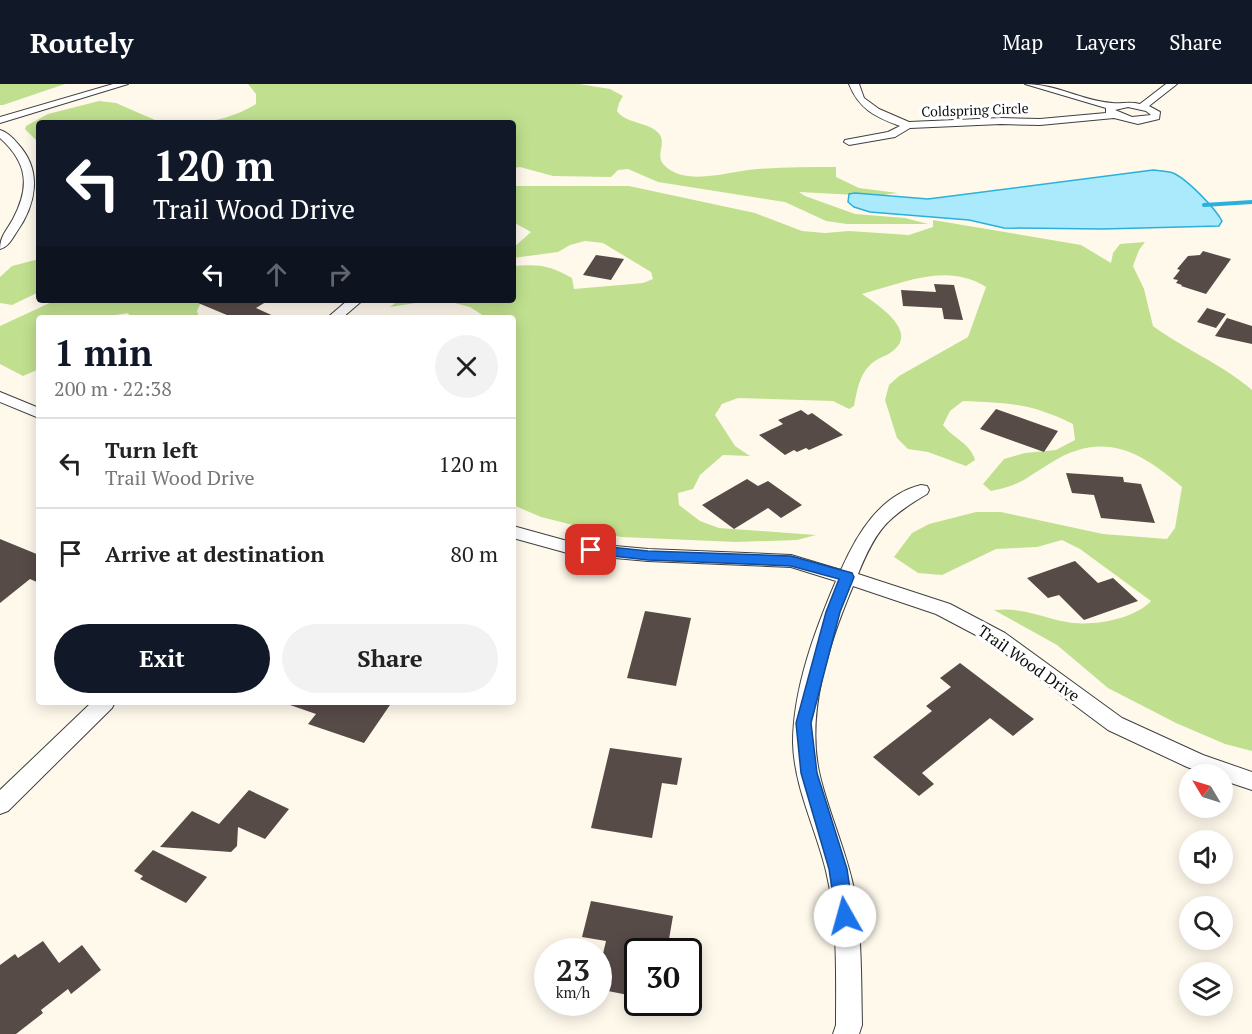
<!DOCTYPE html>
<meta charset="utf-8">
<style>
:root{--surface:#fff;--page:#f2f2f2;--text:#222;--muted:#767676;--line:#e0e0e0;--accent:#111827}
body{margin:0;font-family:"PT Serif",serif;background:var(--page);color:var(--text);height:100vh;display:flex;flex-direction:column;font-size:22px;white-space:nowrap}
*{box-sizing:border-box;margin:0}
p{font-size:20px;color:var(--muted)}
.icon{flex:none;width:33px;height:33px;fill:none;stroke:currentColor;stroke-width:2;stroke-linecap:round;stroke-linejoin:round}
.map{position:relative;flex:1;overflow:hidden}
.details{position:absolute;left:36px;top:231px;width:480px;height:390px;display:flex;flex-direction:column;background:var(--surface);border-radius:6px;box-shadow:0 3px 15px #0003}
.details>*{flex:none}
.top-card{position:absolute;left:36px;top:36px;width:480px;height:183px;border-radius:6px;box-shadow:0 3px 15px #0003;background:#111827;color:#fff;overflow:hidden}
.needle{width:39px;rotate:308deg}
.controls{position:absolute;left:1179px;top:680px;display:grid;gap:12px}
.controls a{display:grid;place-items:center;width:54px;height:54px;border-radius:50%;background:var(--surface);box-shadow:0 3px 15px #0003;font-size:30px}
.speed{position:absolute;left:534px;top:854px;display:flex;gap:12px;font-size:30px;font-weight:700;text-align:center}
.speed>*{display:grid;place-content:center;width:78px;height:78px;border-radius:50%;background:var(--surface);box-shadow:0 3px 15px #0003;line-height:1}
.speed small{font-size:15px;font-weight:400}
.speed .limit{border:3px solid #111;border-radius:9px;background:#fff;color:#111}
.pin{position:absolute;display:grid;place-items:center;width:51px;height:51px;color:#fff;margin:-26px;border-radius:12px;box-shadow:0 3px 9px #0006}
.me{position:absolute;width:66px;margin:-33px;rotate:353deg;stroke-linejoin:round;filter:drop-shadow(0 0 4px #0008)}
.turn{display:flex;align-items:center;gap:21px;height:126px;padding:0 18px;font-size:27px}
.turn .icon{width:78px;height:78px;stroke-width:2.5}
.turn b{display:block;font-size:42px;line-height:51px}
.lanes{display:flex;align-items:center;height:57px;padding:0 18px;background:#0003;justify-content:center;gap:30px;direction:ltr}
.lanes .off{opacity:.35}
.round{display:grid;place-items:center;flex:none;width:63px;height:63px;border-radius:32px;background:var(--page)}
.overview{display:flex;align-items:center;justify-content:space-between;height:102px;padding:0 18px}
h1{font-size:36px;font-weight:700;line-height:45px;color:var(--accent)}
.cta{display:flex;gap:12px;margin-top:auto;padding:12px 18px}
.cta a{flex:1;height:69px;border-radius:36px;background:var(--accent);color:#fff;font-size:24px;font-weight:700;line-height:69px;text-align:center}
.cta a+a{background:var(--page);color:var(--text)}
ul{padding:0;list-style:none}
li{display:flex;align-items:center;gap:18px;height:90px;padding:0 18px;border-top:2px solid var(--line)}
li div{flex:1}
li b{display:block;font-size:22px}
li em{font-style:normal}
header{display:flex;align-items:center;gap:36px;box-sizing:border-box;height:84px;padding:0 30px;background:var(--accent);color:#fff}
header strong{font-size:28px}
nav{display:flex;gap:33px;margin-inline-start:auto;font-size:21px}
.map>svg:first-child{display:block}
.forest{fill:#c0e08f}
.water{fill:#abeafd;stroke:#2ab0db;stroke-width:1.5}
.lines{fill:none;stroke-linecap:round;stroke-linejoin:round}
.stream{stroke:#2ab0db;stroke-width:4}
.building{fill:#574b48}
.minor-casing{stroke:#404040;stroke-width:2}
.minor{fill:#fff;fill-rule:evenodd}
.route{fill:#1a73e8;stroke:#114b97;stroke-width:1.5}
.labels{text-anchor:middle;stroke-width:6;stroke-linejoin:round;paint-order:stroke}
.far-street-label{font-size:14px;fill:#0d0d0d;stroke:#fff}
.street-label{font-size:16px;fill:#0d0d0d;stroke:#fff}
</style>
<header>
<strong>Routely</strong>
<nav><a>Map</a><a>Layers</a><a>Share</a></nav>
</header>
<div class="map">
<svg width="1252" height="950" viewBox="0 0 1252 950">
<rect width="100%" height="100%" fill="#fff9ec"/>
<path class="forest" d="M0,0H65L3,21H0Z
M248,0H579L610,5L623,12L619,19L617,27C627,41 650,37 660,51C666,61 655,72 664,81C686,104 732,86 758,85C784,83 810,83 836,83V93L859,104L898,109L875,112L799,108L805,112L855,130L905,134L928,140H847L826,137L785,118L658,98L628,85L618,86L611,93L553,92L520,83L513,84V39H191C215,38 236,32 256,20V10Z
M99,17L116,19L155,36L179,39H39V59L25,45L26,42L48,30Z
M513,102H629L755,129L802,147L825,149L849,147L909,151L933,143V136L1081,161L1111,179L1113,169L1120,160L1145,158L1139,166L1133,182L1144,205L1153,242C1184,265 1222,280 1252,306V667L1225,660L1176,639L1108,604L1057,561L994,526C1023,523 1040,533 1067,538C1091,543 1135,535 1151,517L1080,465L1062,456L1037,463L996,465L942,491L918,489L894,473L912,449L929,440L976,428H1001L1103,450L1167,455L1175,444L1182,403C1139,366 1102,346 1049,380C1026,394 1019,402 991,407L983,400L1004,375L1025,369L1056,366L1075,356L1073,340C1030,319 1009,319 963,317L950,327L943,341C953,354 971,360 975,376L966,382L928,368L908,365L897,354L885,316L889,301L899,292L968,253L986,203C947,178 903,199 862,210C875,219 917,245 895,265C889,272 878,273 871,280C859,291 857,307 854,322L849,325L833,317L738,314L722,320L715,331L735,362L750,372L723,371L700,391L693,405L678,409L679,421L700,437L719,444L816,451L797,456L736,458L621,453L541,433L513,421V234H487L470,223L447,217H428L390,223L399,216H513V182C538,180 550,181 572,194L574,205L643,199L653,195L651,188L603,159L585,157L570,161L558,168L513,174V164L531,148L513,138Z
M39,175V208L12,221L0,219V193L12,182Z
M56,216H202L197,227L199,234H135L127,229L98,234H39V285L23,292L0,280V242Z"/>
<path class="water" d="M1153,86C1160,87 1167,87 1173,89C1187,95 1215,124 1222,137L1219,142L1103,145L1004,144L969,136L870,128L854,123L848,118L849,110L855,109L928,115Z"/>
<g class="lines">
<path class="stream" d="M1204,121L1252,118"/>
</g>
<path class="building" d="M1203,167L1231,175L1206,210L1181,202L1182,201L1176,199L1178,196L1173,195L1180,186L1177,185L1188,172L1200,171Z
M596,171L624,175L611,196L583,191Z
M934,200L954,201L963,236L944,235L942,224L903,222L901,206L936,208Z
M191,216H269L256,224L278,234H234Z
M1207,224L1226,230L1216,244L1197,238Z
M1227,234L1252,242V260L1215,252Z
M996,325L1058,347L1044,368L980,345Z
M801,326L808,331L812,329L843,351L809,366L806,364L797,368L794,366L785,371L759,351L783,340L778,336Z
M1066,389L1123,393L1124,398L1141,400L1155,439L1101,434L1094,411L1072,409Z
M747,395L758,402L768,397L802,421L781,434L768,424L734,445L702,421Z
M0,455L39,471V499L30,495L0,519Z
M1075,477L1098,499L1113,494L1138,517L1084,536L1059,511L1048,514L1027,494Z
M645,527L691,534L676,602L627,594Z
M960,579L1034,635L1013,652L990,634L922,689L934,700L919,712L873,673L932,627L926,622L951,603L940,594Z
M291,618H392L364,659L308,640L316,630L290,621Z
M610,664L682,674L677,701L662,699L652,754L591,744Z
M249,706L289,725L265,755L238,743L237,762L231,768L160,763L192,727L219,740Z
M153,766L207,793L186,819L140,795L143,792L134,787Z
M591,817L673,832L667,867H638V913L598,905V891L606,857L582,853Z
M43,857L59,879L82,861L101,886L71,910L68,905L41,926L43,929L16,950H0V881L15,870L18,874Z"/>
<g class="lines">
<defs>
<path id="minor" d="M113,0H128L0,39V33Z
M849,0H859L864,14L879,25L909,38L1001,34L1040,35L1106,29V24L1025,0C1056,0 1083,17 1112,19C1122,20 1130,17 1140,20L1166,0H1177L1149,22L1160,28L1159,35L1138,40L1114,34L1040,41L1001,40L910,44L895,53L849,61L844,58L845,56L888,48L900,42C875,33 859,25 849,0ZM1128,23L1146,27L1151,31L1132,33L1115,26Z
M0,46C7,48 13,54 18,60C43,87 36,121 16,149C12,155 8,163 0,165C0,152 7,146 13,135C30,103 28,79 0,54Z
M348,216H363L342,234H327Z
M0,308L39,324V334L0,318Z
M921,401L927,402L929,406L927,410C886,434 876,446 858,490L950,520L1005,549L1122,634L1203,671L1252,688V706L1222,696V690H1206L1187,683L1108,646L991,559L936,530L853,502C829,559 805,630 820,692C829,730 846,766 854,805C862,850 861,896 862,941L859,950H833L836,941C836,890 838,837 826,787C816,745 794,703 793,659C793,605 815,546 836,497L791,483L648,477L571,470L513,454V442L571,458L648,465L791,471L841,486C857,450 880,411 921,401Z
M92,618H115L112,624L8,727L0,730V706Z"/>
</defs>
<use href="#minor" class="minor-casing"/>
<use href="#minor" class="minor"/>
</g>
<path class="route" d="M591,461L648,467L791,472L852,489L854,493L840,528L811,639L817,689L847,785L854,832L851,838L845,840L838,838L836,832L829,785L801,689L796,639L826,528L839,495L791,482L648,476L586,469L584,466L586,463Z"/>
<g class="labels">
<g class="far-street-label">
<text transform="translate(975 26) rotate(-2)" y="5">Coldspring Circle</text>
</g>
<g class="street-label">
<text transform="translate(1029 579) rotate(35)" y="6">Trail Wood Drive</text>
</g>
</g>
</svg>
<div class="controls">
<a><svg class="needle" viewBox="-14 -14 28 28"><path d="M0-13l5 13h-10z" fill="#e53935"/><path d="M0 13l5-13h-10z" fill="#767676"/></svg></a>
<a><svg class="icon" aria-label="sound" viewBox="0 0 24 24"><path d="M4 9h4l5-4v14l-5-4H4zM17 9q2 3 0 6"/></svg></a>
<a><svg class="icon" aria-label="search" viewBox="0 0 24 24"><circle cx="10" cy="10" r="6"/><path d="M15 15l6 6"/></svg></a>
<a><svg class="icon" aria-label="layers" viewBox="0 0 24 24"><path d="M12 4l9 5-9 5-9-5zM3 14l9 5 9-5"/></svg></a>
</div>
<div class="speed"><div>23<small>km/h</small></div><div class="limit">30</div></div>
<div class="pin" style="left:591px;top:466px;background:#d93025"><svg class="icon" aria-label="arrive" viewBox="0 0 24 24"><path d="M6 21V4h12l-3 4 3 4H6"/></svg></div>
<svg class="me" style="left:845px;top:832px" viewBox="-20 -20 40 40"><circle r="19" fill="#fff"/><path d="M0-13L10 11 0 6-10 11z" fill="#1a73e8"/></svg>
<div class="top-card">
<div class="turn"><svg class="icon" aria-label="left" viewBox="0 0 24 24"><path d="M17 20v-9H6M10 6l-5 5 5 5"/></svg><div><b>120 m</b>Trail Wood Drive</div></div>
<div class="lanes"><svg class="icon" aria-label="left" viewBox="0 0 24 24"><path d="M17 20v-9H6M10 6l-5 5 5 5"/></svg><svg class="icon off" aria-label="ahead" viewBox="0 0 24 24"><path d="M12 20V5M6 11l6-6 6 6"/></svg><svg class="icon off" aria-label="right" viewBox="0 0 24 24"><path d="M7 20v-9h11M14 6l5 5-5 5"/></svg></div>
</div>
<section class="details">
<div class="overview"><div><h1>1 min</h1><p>200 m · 22:38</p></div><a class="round"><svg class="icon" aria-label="close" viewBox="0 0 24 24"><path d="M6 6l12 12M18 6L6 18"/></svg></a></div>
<ul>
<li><svg class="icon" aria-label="left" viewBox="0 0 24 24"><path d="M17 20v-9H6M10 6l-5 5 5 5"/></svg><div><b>Turn left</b><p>Trail Wood Drive</p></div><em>120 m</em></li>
<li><svg class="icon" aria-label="arrive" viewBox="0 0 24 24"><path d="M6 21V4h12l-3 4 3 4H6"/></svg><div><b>Arrive at destination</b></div><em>80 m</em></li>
</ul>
<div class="cta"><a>Exit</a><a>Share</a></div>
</section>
</div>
